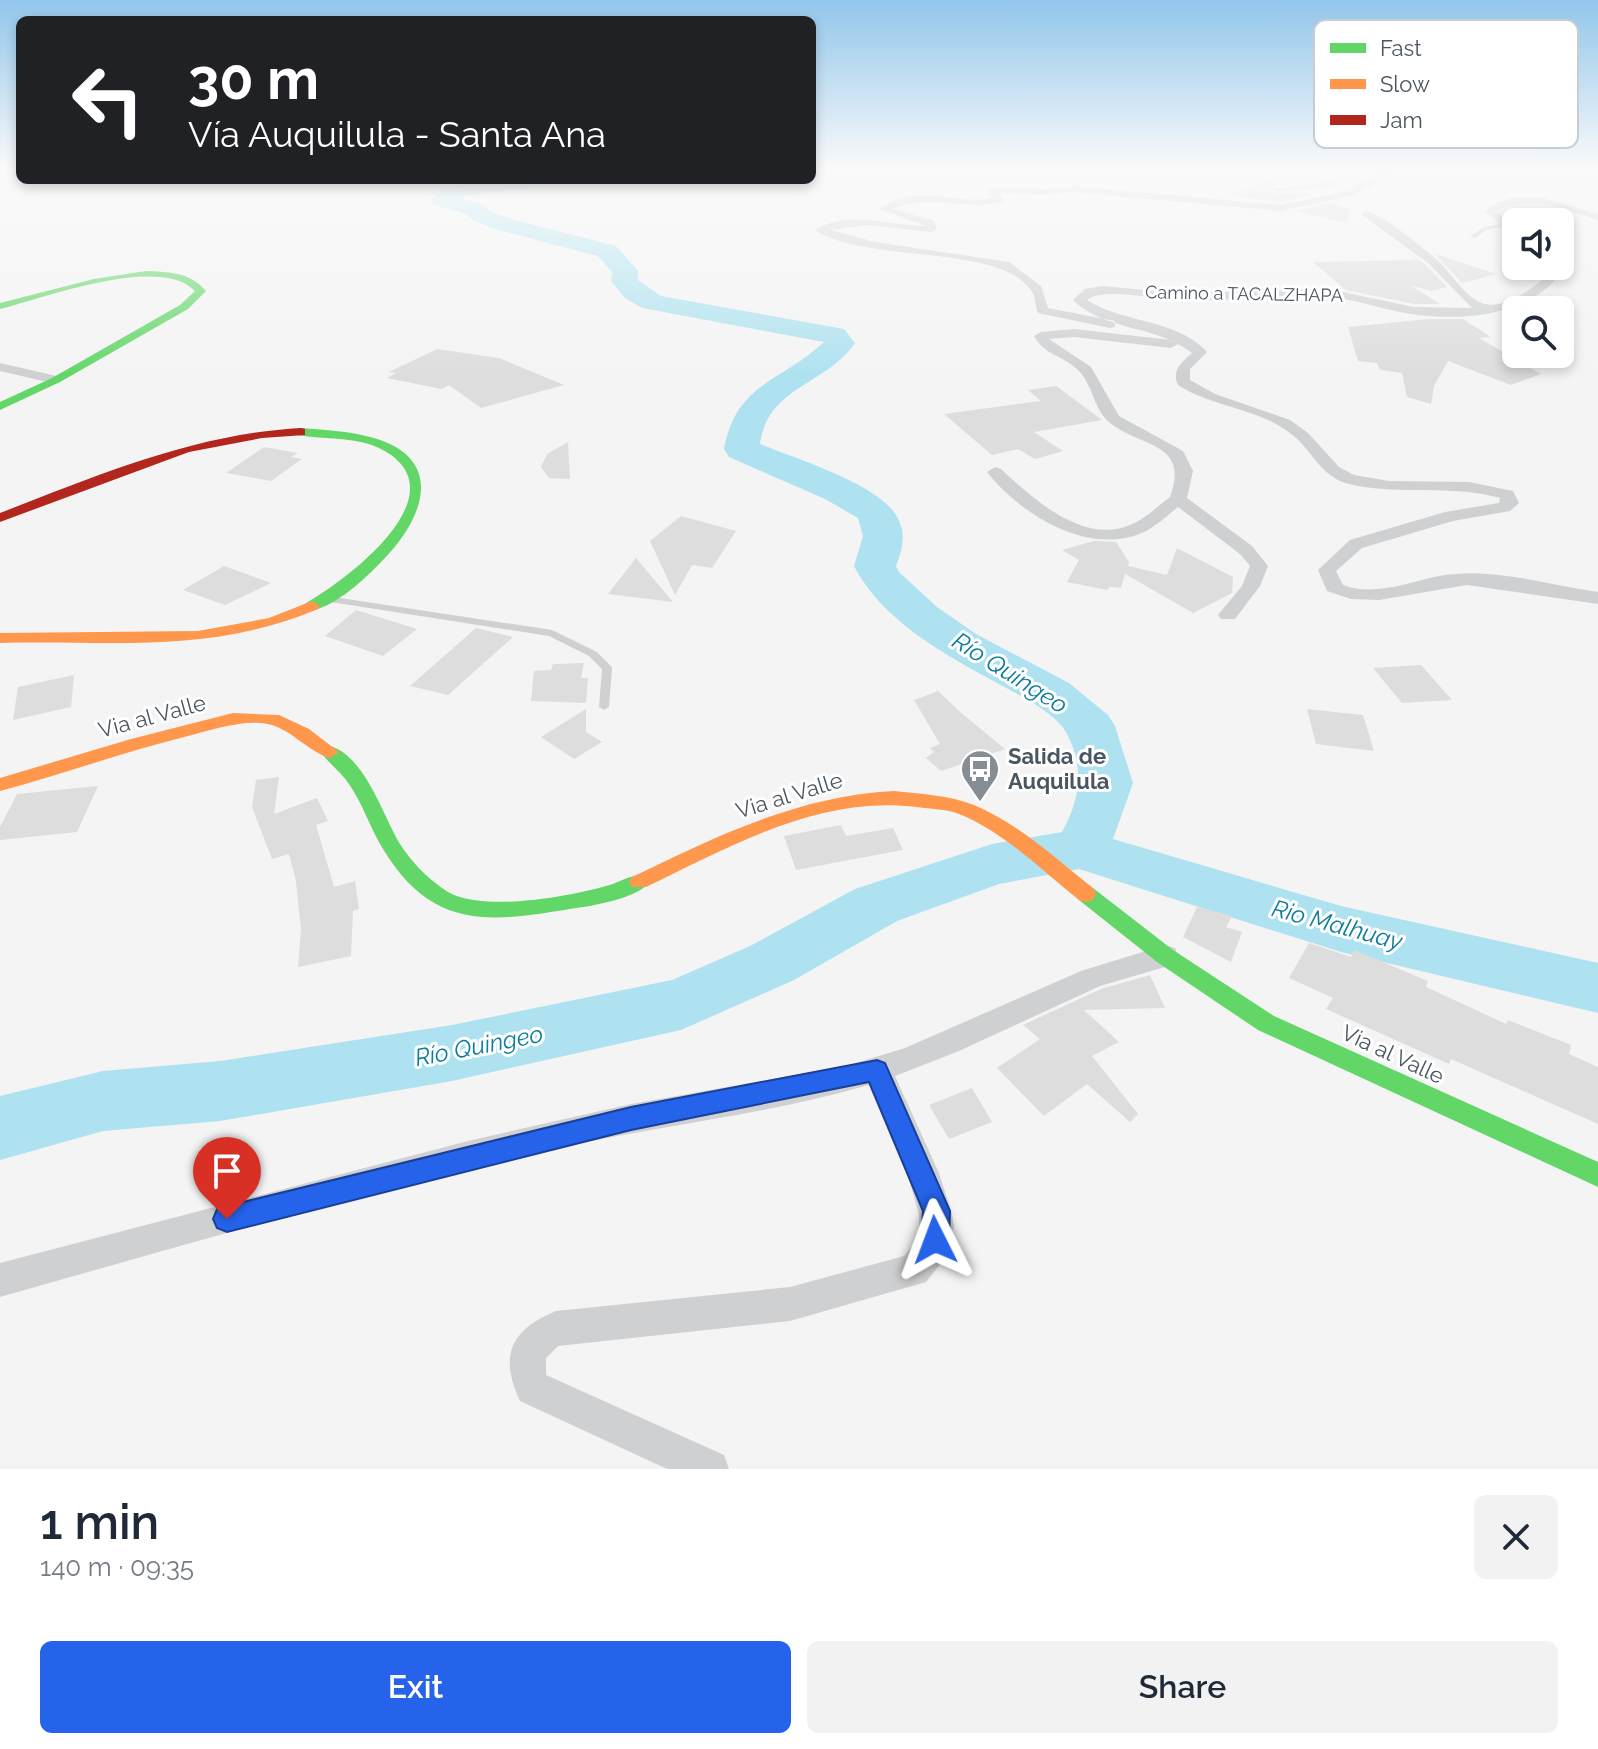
<!DOCTYPE html>
<meta charset="utf-8">
<style>
:root{--surface:#fff;--page:#f2f2f3;--text:#1f2937;--muted:#747a83;--accent:#2563eb}
body{margin:0;font-family:Raleway,sans-serif;background:var(--page);color:var(--text);height:100vh;display:flex;flex-direction:column;font-size:30px;white-space:nowrap}
*{box-sizing:border-box;margin:0}
p{font-size:26px;color:var(--muted)}
.icon{flex:none;width:44px;height:44px;fill:none;stroke:currentColor;stroke-width:2;stroke-linecap:round;stroke-linejoin:round}
.map{position:relative;height:1469px;overflow:hidden}
.details{display:flex;flex-direction:column;background:var(--surface);flex:1}
.details>*{flex:none}
.guide{position:absolute;left:16px;top:16px;width:800px;height:168px;border-radius:12px;box-shadow:0 4px 12px #0003;background:#202124;color:#fff;overflow:hidden}
.controls{position:absolute;left:1502px;top:208px;display:grid;gap:16px}
.controls a{display:grid;place-items:center;width:72px;height:72px;border-radius:12px;background:var(--surface);box-shadow:0 4px 12px #0003;font-size:40px}
.pin{position:absolute;display:grid;place-items:center;width:68px;height:68px;color:#fff;margin:-82px -34px;border-radius:50% 50% 50% 0;rotate:-45deg;box-shadow:0 0 8px #0007}
.pin .icon{rotate:45deg}
.me{position:absolute;width:88px;margin:-44px;rotate:357deg;stroke-linejoin:round;filter:drop-shadow(0 0 6px #0008)}
.turn{display:flex;align-items:center;gap:28px;height:168px;padding:0 40px;font-size:36px}
.turn .icon{width:104px;height:104px;stroke-width:2.5}
.turn b{display:block;font-size:56px;line-height:68px}
.round{display:grid;place-items:center;flex:none;width:84px;height:84px;border-radius:12px;background:var(--page)}
.head{display:flex;align-items:center;justify-content:space-between;height:136px;padding:0 40px}
h1{font-size:48px;font-weight:600;line-height:60px}
.action{display:flex;gap:16px;margin-top:auto;padding:16px 40px}
.action a{flex:1;height:92px;border-radius:12px;background:var(--accent);color:#fff;font-size:32px;font-weight:600;line-height:92px;text-align:center}
.action a+a{background:var(--page);color:var(--text)}
.map>svg:first-child{display:block}
.lines{fill:none;stroke-linecap:round;stroke-linejoin:round}
.river{fill:#aee2f0;fill-rule:evenodd}
.building{fill:#ddddde}
.lane{fill:#ced0d2;fill-rule:evenodd}
.street{fill:#ced0d2;fill-rule:evenodd}
.fast{fill:#63d668;fill-rule:evenodd}
.slow{fill:#ff974d;fill-rule:evenodd}
.jam{fill:#b3261e;fill-rule:evenodd}
.route{fill:#2563eb;stroke:#184099;stroke-width:2}
.labels{text-anchor:middle;stroke-width:6;stroke-linejoin:round;paint-order:stroke}
.far-street-label{font-size:18px;fill:#4a5661;stroke:#fff}
.street-label{font-size:22px;fill:#4a5661;stroke:#fff}
.poi-label{font-size:22px;font-weight:bold;fill:#4a5661;stroke:#fff;text-anchor:start}
.water-label{font-size:24px;font-style:italic;fill:#0c7c9b;stroke:#fff}
.key{fill:#fff;stroke:#c9ccd0;stroke-width:2}
.key-label{font-size:22px;fill:#4a5661}
</style>
<div class="map">
<svg width="1598" height="1469" viewBox="0 0 1598 1469">
<rect width="100%" height="100%" fill="#f4f4f4"/>
<g class="lines">
<path class="river" d="M476,180H545C532,195 482,189 460,198L482,204L490,211L514,220L616,246L638,271V280L661,296L844,329L855,343C825,386 768,386 760,444C795,459 888,486 900,523C906,538 901,552 896,566L899,572L937,607L976,634L1069,683L1108,715L1115,726L1133,783L1113,839L1341,906L1598,963V1013L1341,952L1079,869L999,884L897,921L794,980L681,1030L452,1081L220,1121L103,1131L0,1160V1096L103,1071L220,1061L452,1025L672,980L750,946L855,889L992,844L1062,832C1080,800 1085,768 1067,734C1057,713 1019,695 999,684C946,655 883,622 854,566L863,536L858,518L825,499L729,457L724,449C736,383 781,382 824,342L642,308L625,298L611,281L612,272L598,256L498,230L474,221L466,214L434,205L431,200L443,189Z"/>
</g>
<path class="building" d="M1264,181L1285,184L1270,187L1275,195L1306,192L1313,195L1280,202L1227,195Z
M1332,203L1351,210L1347,223L1295,211Z
M1398,245L1426,265L1447,287L1431,291L1410,285L1440,304H1414L1346,290L1313,262L1417,260Z
M1435,254L1497,274L1462,283Z
M1429,319H1463L1491,337L1479,338L1541,374L1511,385L1448,361L1434,386L1431,404L1407,397L1402,373L1380,370L1377,363L1358,361L1348,327Z
M437,349L499,358L564,385L481,408L449,385L442,389L387,378L396,373L389,372Z
M1056,386L1102,420L1034,432L1063,451L1035,459L1018,449L992,455L944,414L1041,401L1028,390Z
M568,442L570,479L549,478L541,467L547,454Z
M264,447L298,453L291,457L302,459L271,481L226,473Z
M681,516L736,531L712,568L692,565L675,595L650,541Z
M1094,541L1116,542L1129,562L1128,566L1167,575L1177,548L1233,577L1232,593L1193,613L1125,574L1121,588L1110,587L1107,590L1067,582L1079,560L1062,550Z
M636,558L673,602L608,594Z
M224,566L271,583L225,605L183,590Z
M356,610L417,629L383,656L325,636Z
M476,628L513,637L448,695L410,686Z
M584,663L581,678H588L586,703L531,701L534,671L551,670L553,664Z
M1421,665L1452,700L1402,703L1373,668Z
M74,675L71,707L13,720L18,687Z
M938,691L959,711L1005,749L941,771L926,758L934,752L930,748L940,744L914,700Z
M586,709V732L602,742L574,759L541,737Z
M1307,709L1363,715L1374,751L1316,744Z
M279,777L274,814L317,798L328,821L316,825L334,887L355,881L359,909L353,911L351,956L298,967L301,929L296,881L289,854L272,859L252,807L256,780Z
M98,786L77,832L0,840V827L17,794Z
M841,825L846,836L893,828L903,850L796,870L784,836Z
M1197,907L1232,916L1226,927L1242,932L1231,962L1183,937Z
M1309,943L1351,957L1354,950L1428,981L1426,987L1506,1024L1508,1020L1571,1045L1569,1054L1598,1067V1124L1451,1059L1449,1064L1326,1009L1333,998L1289,978Z
M1150,975L1165,1008L1084,1010L1119,1042L1092,1056L1138,1114L1130,1122L1087,1084L1044,1116L997,1068L1040,1039L1023,1025L1101,989Z
M972,1088L992,1122L949,1139L929,1105Z"/>
<g class="lines">
<path class="lane" d="M1509,222L1511,225L1486,230L1475,238L1470,237L1482,228Z
M327,596L552,630L597,652L611,666L612,668L609,707L604,710L599,707L602,669L589,656L549,636L324,601L322,599L324,597Z"/>
<path class="street" d="M1384,170H1394V174L1354,195L1280,211L1073,192L1045,195L1000,193L1003,202C965,211 930,193 893,209L934,221L937,229L932,232L866,225L832,230L875,242L1009,262L1041,286L1048,308L1115,321V327L1110,328L1038,313C1035,305 1036,297 1031,290C997,243 867,264 815,230C849,209 889,226 926,226L879,209C915,182 954,205 993,198L988,190L993,187L1045,189L1073,186L1280,205L1348,191Z
M1337,181L1340,186L1277,192L1272,189Z
M1515,197L1544,198L1598,214V220C1566,211 1529,192 1497,211L1516,227V235L1512,234L1485,211L1498,202Z
M1367,211C1390,220 1415,242 1435,258C1450,270 1466,300 1485,304C1505,308 1527,292 1542,280L1540,266H1552L1554,281C1521,317 1457,321 1411,314C1384,310 1356,299 1328,297C1278,293 1226,303 1176,300C1154,299 1103,287 1087,300C1124,324 1176,318 1207,352L1190,369V380L1215,394L1290,420L1308,433L1339,467L1354,475L1389,481L1469,482L1513,491L1519,503L1510,511L1453,521L1362,548L1336,571L1343,585C1373,597 1409,582 1439,576C1492,566 1546,585 1598,592V604L1467,585L1379,600L1351,599L1327,591L1318,570L1350,540L1445,512L1499,503L1500,498C1451,484 1399,496 1349,484C1320,477 1312,449 1290,433C1257,408 1212,407 1178,385C1171,370 1182,362 1192,353C1157,325 1104,331 1073,300L1085,289L1102,286L1178,293L1329,289L1414,307L1472,308L1428,263L1363,216V212Z
M1074,329L1171,340L1178,344L1171,348L1074,337L1049,339L1091,367L1119,416L1183,451L1193,471L1187,498L1252,546L1268,566L1260,586L1235,619H1221L1218,615L1242,586L1250,566L1240,554L1178,507C1167,516 1155,527 1142,533C1087,556 1020,514 987,472L995,467L1001,469C1032,498 1083,545 1130,525C1145,519 1158,506 1170,497C1190,442 1142,448 1110,423C1093,409 1093,384 1078,370C1064,356 1044,355 1034,336L1041,332Z
M0,363L61,377L63,380L56,384L0,371Z
M1165,945L1175,948L1178,956L1175,964L1100,986L959,1051L895,1076L939,1173L952,1214L954,1227L949,1245L942,1262L926,1282L790,1321L558,1346L546,1358V1375L724,1455L729,1469H667L520,1401C499,1356 510,1330 556,1311L790,1287L904,1256L919,1238V1214L907,1173L869,1085C766,1115 659,1125 555,1149C368,1191 184,1245 0,1297V1263L472,1140L631,1104L846,1066L905,1048L1081,971Z"/>
<path class="fast" d="M146,271C169,272 190,272 206,291L188,309L60,382L0,410V402L52,378L180,305L195,291C160,254 44,298 0,309V303L94,279Z
M301,428C326,430 350,431 374,438C448,460 422,521 382,561C364,580 338,604 312,611L304,606L306,603C347,580 464,492 381,449C355,436 325,440 297,435V429Z
M330,746C365,756 383,816 400,844C412,863 429,880 448,892C482,912 568,897 606,886C619,883 633,872 646,877L649,882C641,897 593,906 576,908C492,922 433,932 383,849C370,828 363,804 349,784C341,772 329,764 321,752Z
M1086,886L1093,888L1173,950L1274,1016L1598,1162V1187L1258,1030L1157,962L1079,900L1076,894L1079,888Z"/>
<path class="slow" d="M312,601L320,606L318,609C207,655 115,640 0,643V633L198,631L269,618Z
M233,713L279,715L309,729L339,752L330,758C309,752 294,732 272,725C245,718 213,730 188,736C124,752 63,774 0,791V778L131,739Z
M894,791C920,794 949,795 974,805C1019,824 1056,859 1093,888L1096,894L1093,900L1086,902L1079,900C1041,870 1004,832 959,814C946,809 931,809 917,807C819,795 732,846 646,887H632L629,882L632,877C717,836 798,796 894,791Z"/>
<path class="jam" d="M301,428L305,429V435L262,438L189,452L0,522V513C99,475 194,434 301,428Z"/>
</g>
<linearGradient id="sky" x2="0" y2="1"><stop stop-color="#91c6eb"/><stop offset="0.45" stop-color="#fafafa"/><stop offset="1" stop-color="#fafafa" stop-opacity="0"/></linearGradient>
<rect width="1598" height="376" fill="url(#sky)"/>
<path class="route" d="M877,1060L885,1063L950,1211L949,1240L945,1250L935,1254L925,1250L921,1240L923,1211L869,1082L631,1130L227,1232L217,1228L213,1219L217,1209L227,1206L631,1107Z"/>
<defs>
<symbol id="bus-pin" viewBox="-11 -11 22 30"><path d="M0 17L-7.5 6A9.5 9.5 0 1 1 7.5 6Z" fill="#868d94" stroke="#fff"/><path d="M-5-6H5V4H4V6H2V4H-2V6H-4V4H-5ZM-3.5-4V0h7V-4ZM-3.5 1.2v1.5H-2V1.2ZM2 1.2v1.5H3.5V1.2Z" fill="#fff"/></symbol>
</defs>
<g fill-rule="evenodd">
<use href="#bus-pin" x="958" y="747" width="44" height="60"/>
</g>
<g class="labels">
<g class="far-street-label">
<text transform="translate(1244 294) rotate(1)" y="6">Camino a TACALZHAPA</text>
</g>
<g class="street-label">
<text transform="translate(152 716) rotate(-15)" y="8">Via al Valle</text>
<text transform="translate(789 795) rotate(-17)" y="8">Via al Valle</text>
<text transform="translate(1393 1054) rotate(25)" y="8">Via al Valle</text>
</g>
<g class="poi-label">
<text x="1008" y="764">Salida de<tspan x="1008" dy="25">Auquilula</tspan></text>
</g>
<g class="water-label">
<text transform="translate(1010 673) rotate(32)" y="8">Río Quingeo</text>
<text transform="translate(1337 925) rotate(15)" y="8">Rio Malhuay</text>
<text transform="translate(479 1046) rotate(-11)" y="8">Río Quingeo</text>
</g>
</g>
<rect x="1314" y="20" width="264" height="128" rx="12" class="key"/>
<rect x="1330" y="43" width="36" height="10" fill="#63d668"/>
<rect x="1330" y="79" width="36" height="10" fill="#ff974d"/>
<rect x="1330" y="115" width="36" height="10" fill="#b3261e"/>
<g class="key-label">
<text x="1380" y="56">Fast</text>
<text x="1380" y="92">Slow</text>
<text x="1380" y="128">Jam</text>
</g>
</svg>
<div class="controls">
<a><svg class="icon" aria-label="sound" viewBox="0 0 24 24"><path d="M4 9h4l5-4v14l-5-4H4zM17 9q2 3 0 6"/></svg></a>
<a><svg class="icon" aria-label="search" viewBox="0 0 24 24"><circle cx="10" cy="10" r="6"/><path d="M15 15l6 6"/></svg></a>
</div>
<div class="pin" style="left:227px;top:1219px;background:#d93025"><svg class="icon" aria-label="arrive" viewBox="0 0 24 24"><path d="M6 21V4h12l-3 4 3 4H6"/></svg></div>
<svg class="me" style="left:935px;top:1240px" viewBox="-20 -20 40 40"><path d="M0-17L14 15 0 8-14 15z" fill="#2563eb" stroke="#fff" stroke-width="4"/></svg>
<div class="guide">
<div class="turn"><svg class="icon" aria-label="left" viewBox="0 0 24 24"><path d="M17 20v-9H6M10 6l-5 5 5 5"/></svg><div><b>30 m</b>Vía Auquilula - Santa Ana</div></div>
</div>
</div>
<section class="details">
<div class="head"><div><h1>1 min</h1><p>140 m · 09:35</p></div><a class="round"><svg class="icon" aria-label="close" viewBox="0 0 24 24"><path d="M6 6l12 12M18 6L6 18"/></svg></a></div>
<div class="action"><a>Exit</a><a>Share</a></div>
</section>
